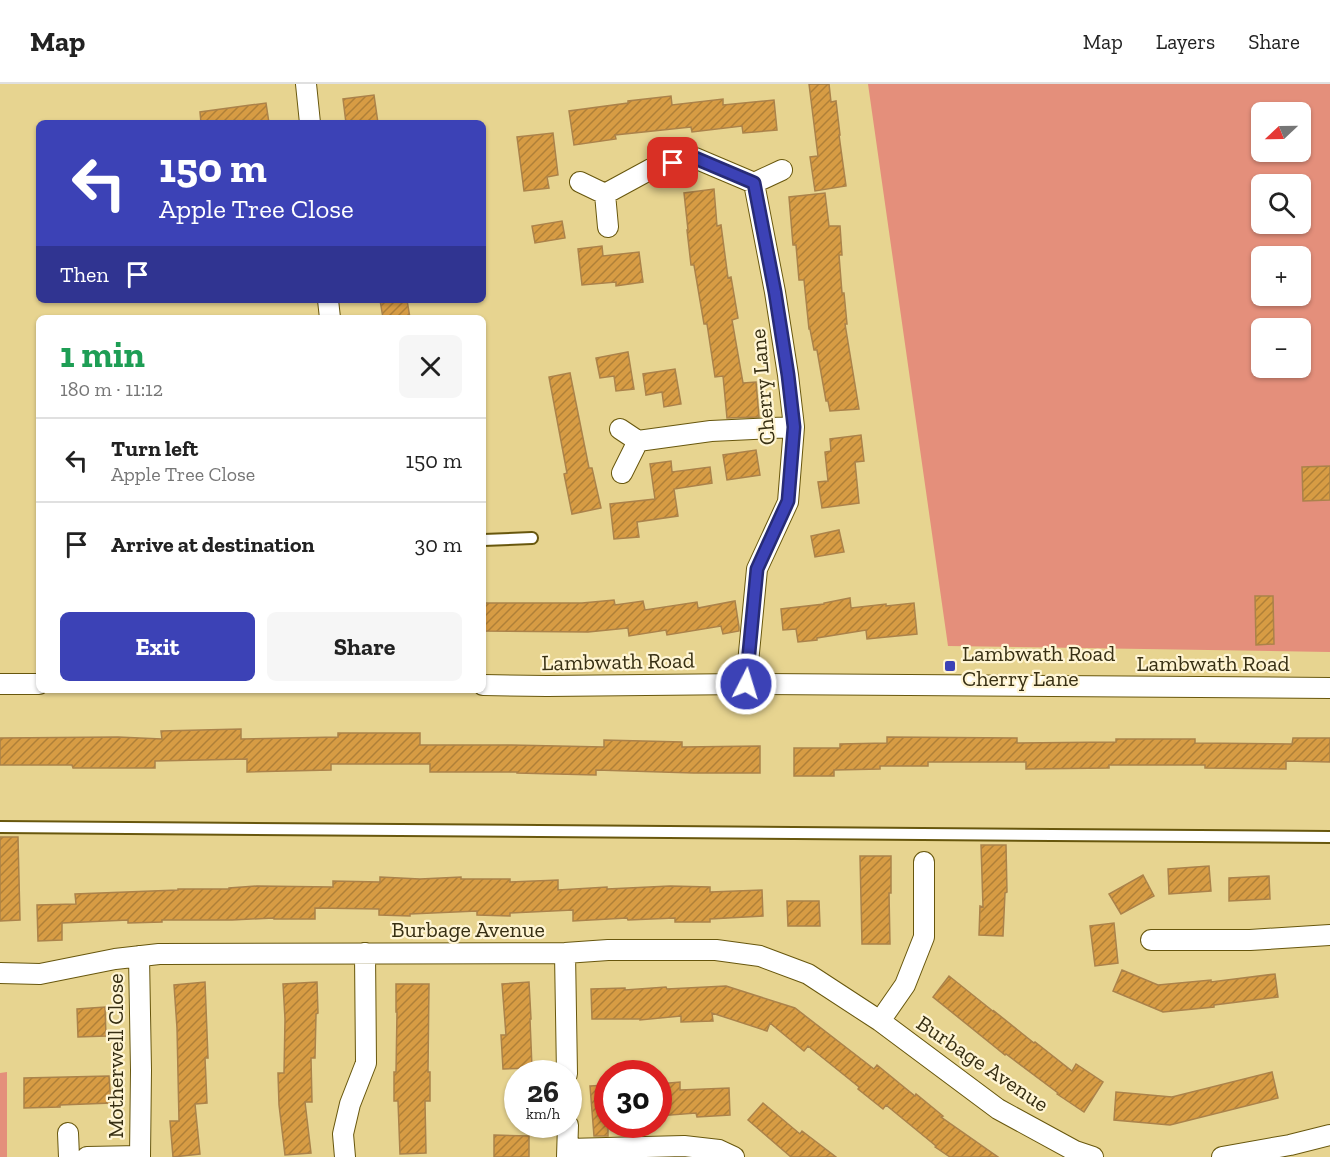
<!DOCTYPE html>
<meta charset="utf-8">
<style>
:root{--surface:#fff;--page:#f6f6f6;--text:#222;--muted:#767676;--line:#e0e0e0;--accent:#3c42b6}
body{margin:0;font-family:"Zilla Slab",serif;background:var(--page);color:var(--text);height:100vh;display:flex;flex-direction:column;font-size:22px;white-space:nowrap}
*{box-sizing:border-box;margin:0}
p{font-size:20px;color:var(--muted)}
.icon{flex:none;width:33px;height:33px;fill:none;stroke:currentColor;stroke-width:2;stroke-linecap:round;stroke-linejoin:round}
.map{position:relative;flex:1;overflow:hidden}
.panel{position:absolute;left:36px;top:231px;width:450px;height:378px;display:flex;flex-direction:column;background:var(--surface);border-radius:9px;box-shadow:0 2px 4px #0004}
.panel>*{flex:none}
.hud{position:absolute;left:36px;top:36px;width:450px;height:183px;border-radius:9px;box-shadow:0 2px 4px #0004;background:#3c42b6;color:#fff;overflow:hidden}
.needle{width:39px;rotate:248deg}
.tools{position:absolute;left:1251px;top:18px;display:grid;gap:12px}
.tools a{display:grid;place-items:center;width:60px;height:60px;border-radius:9px;background:var(--surface);box-shadow:0 2px 4px #0004;font-size:30px}
.speed{position:absolute;left:504px;top:976px;display:flex;gap:12px;font-size:30px;font-weight:700;text-align:center}
.speed>*{display:grid;place-content:center;width:78px;height:78px;border-radius:50%;background:var(--surface);box-shadow:0 2px 4px #0004;line-height:1}
.speed small{font-size:15px;font-weight:400}
.speed .limit{border:9px solid #d22;background:#fff;color:#111}
.pin{position:absolute;display:grid;place-items:center;width:51px;height:51px;color:#fff;margin:-26px;border-radius:12px;box-shadow:0 3px 9px #0006}
.me{position:absolute;width:66px;margin:-33px;rotate:5deg;stroke-linejoin:round;filter:drop-shadow(0 0 4px #0008)}
.turn{display:flex;align-items:center;gap:21px;height:126px;padding:0 24px;font-size:27px}
.turn .icon{width:78px;height:78px;stroke-width:2.5}
.turn b{display:block;font-size:42px;line-height:51px}
.then{display:flex;align-items:center;height:57px;padding:0 24px;background:#0003;gap:12px;font-size:22px}
.round{display:grid;place-items:center;flex:none;width:63px;height:63px;border-radius:9px;background:var(--page)}
.overview{display:flex;align-items:center;justify-content:space-between;height:102px;padding:0 24px}
h1{font-size:36px;font-weight:700;line-height:45px;color:#1e9e55}
.button{display:flex;gap:12px;margin-top:auto;padding:12px 24px}
.button a{flex:1;height:69px;border-radius:9px;background:var(--accent);color:#fff;font-size:24px;font-weight:700;line-height:69px;text-align:center}
.button a+a{background:var(--page);color:var(--text)}
ul{padding:0;list-style:none}
li{display:flex;align-items:center;gap:18px;height:84px;padding:0 24px;border-top:2px solid var(--line)}
li div{flex:1}
li b{display:block;font-size:22px}
li em{font-style:normal}
header{display:flex;align-items:center;gap:36px;box-sizing:border-box;height:84px;padding:0 30px;background:var(--surface);border-bottom:2px solid var(--line)}
header strong{font-size:28px}
nav{display:flex;gap:33px;margin-inline-start:auto;font-size:21px}
.map>svg:first-child{display:block}
.park{fill:#e48f7b;fill-rule:evenodd}
.building{fill:url(#building-hatch);stroke:#ab824a;stroke-width:1.5}
.lines{fill:none;stroke-linecap:round;stroke-linejoin:round}
.service-casing{stroke:#68570d;stroke-width:14}
.minor-casing{stroke:#68570d;stroke-width:22}
.service{stroke:#fff;stroke-width:10}
.minor{stroke:#fff;stroke-width:20}
.route-casing{stroke:#272b76;stroke-width:15}
.route{stroke:#3c42b6;stroke-width:10}
.poi-dot{fill:#3c42b6;stroke:#fff5d4;stroke-width:2}
.labels{text-anchor:middle;stroke-width:4.5;stroke-linejoin:round;paint-order:stroke}
.street-label{font-size:22px;fill:#372f13;stroke:#fff5d4}
.poi-label{font-size:22px;fill:#372f13;stroke:#fff5d4;text-anchor:start}
</style>
<header>
<strong>Map</strong>
<nav><a>Map</a><a>Layers</a><a>Share</a></nav>
</header>
<div class="map">
<svg width="1330" height="1073" viewBox="0 0 1330 1073">
<defs>
<pattern id="building-hatch" width="6" height="6" patternUnits="userSpaceOnUse" patternTransform="scale(1.5)"><rect width="6" height="6" fill="#d79c44"/><path d="M-1 1l2-2M0 6l6-6M5 7l2-2" fill="none" stroke="#af8038"/></pattern>
</defs>
<rect width="100%" height="100%" fill="#e7d490"/>
<path class="park" d="M868,0H1330V568L948,562ZM1262,28H1300V68H1262ZM1262,100H1300V140H1262ZM1262,172H1300V212H1262ZM1262,244H1300V284H1262Z
M7,988V1073H0V989Z"/>
<path class="building" d="M809,0H829L831,18L836,17L840,51H839L846,102L815,107L810,73L818,72Z
M374,11L378,39H346L343,15Z
M671,12L672,21L723,15V21L774,16L777,46L743,49L742,42L692,48L691,43L615,51L616,55L574,61L569,27L628,19V17Z
M266,19L269,39H201L200,28Z
M553,49L558,91L547,93L549,104L524,107L517,53Z
M714,105L717,142L721,141L728,194L731,193L738,234L732,236L743,299L756,298L759,333L727,334L723,292L715,293L707,240H704L694,181H691L687,146H688L684,109Z
M825,109L829,142H840L842,171H839L842,209H844L847,240H845L859,325L830,327L828,317H826L817,266H814L810,245H809L804,196H799L796,161H793L789,113Z
M562,137L565,154L535,159L532,142Z
M602,162L603,172L639,168L643,198L616,202V198L582,201L578,165Z
M380,216H407L410,234H383Z
M628,268L634,305L616,307L614,292L600,294L596,274Z
M675,285L681,320L664,323L662,308L646,311L643,290Z
M570,289L589,384H592L601,424L572,430L564,390L567,389L549,293Z
M861,351L864,377L855,378L859,419L822,424L818,398L828,397L825,368L831,367L830,355Z
M756,366L760,391L727,396L723,371Z
M671,377L672,388L710,383L712,399L674,405L678,432L637,438L639,453L614,455L610,420L655,415L650,380Z
M1330,382V416L1303,417L1302,383Z
M839,446L844,468L815,473L811,452Z
M1255,512H1273L1274,560L1256,561Z
M850,514L851,524L886,520V522L914,519L917,550L867,555L866,546L817,554V556L798,558L796,545L783,546L781,525L824,520V519Z
M614,516L615,521L643,517L645,526L697,518L698,524L735,517L739,543V547L723,550L721,542L667,551L666,546L629,552L628,544L588,548L484,547V519H582Z
M241,645V655L338,653V649H420V661H511L604,663V656L682,658V663L760,662V689H694L596,686V691L517,689V688H430V680H331V686L247,688V675L155,677V684H73L72,681H0V654L118,653L162,655L161,647Z
M887,653L1017,654V659L1116,658V655H1195V659L1292,660L1293,654H1330V678L1286,677V685L1205,684V681H1109V684L1026,685V678H928V682H880V685L834,686V692H794V664H840V660L887,659Z
M0,753H18L20,836L0,837Z
M981,761H1006L1007,808L1005,809L1003,852L979,851L980,822L983,823Z
M860,772H891V809H889L890,860H862Z
M1209,782L1211,807L1169,810L1168,785Z
M1143,791L1154,812L1121,830L1109,810Z
M1269,792L1270,815L1229,817V794Z
M380,793L420,795L461,793V795H510V798L558,796V806L607,803V805L670,802L710,803V808L762,806L763,832L710,835V838H675V834L628,836L627,834L573,837V826L510,829V832L477,831V827L410,830V832L379,831V825L315,824V835H274V834L232,836H162V838L128,839V836L62,839V856L38,857L37,821L76,820L75,810L178,806V805H229V804L257,802L333,803V797L380,798Z
M787,817H819L820,842H788Z
M1114,839L1118,879L1095,882L1090,842Z
M1122,886L1158,901L1211,896V898L1275,890L1278,913L1214,921V923L1163,928L1113,907Z
M949,892L994,928V927L1034,959L1035,958L1072,987L1076,980L1103,998L1084,1028L1057,1010L1058,1009L1006,970L1005,971L933,913Z
M205,898L208,974H205L207,1019L195,1020L200,1070L173,1073L170,1037H179L177,944L174,901Z
M317,898L318,929L316,930L315,974H311L312,1018H305L311,1069L285,1071L279,1021L278,989H284L285,935L283,900Z
M529,898L531,935H530L532,984L503,985L501,951H506L502,900Z
M396,900H429L428,988H430V1017H425L426,1069L400,1070L398,1017H394V988H396L397,928H396Z
M726,902L795,924L874,985L877,981L915,1012L916,1010L943,1032L941,1033L998,1073H950L935,1063L936,1062L886,1021L883,1025L858,1005L859,1003L808,962L804,967L770,939L767,947L712,929L713,937L681,938V932L640,936V935H592L591,905L625,904V906L666,903L667,905Z
M105,923L106,952L78,953L77,925Z
M1272,988L1278,1014L1170,1041L1114,1036L1116,1008L1172,1013Z
M109,992L111,1019L60,1021V1023L24,1024V994Z
M680,998V1006L729,1004L730,1031L697,1033L696,1029L658,1032V1000Z
M608,1001V1052H594L590,1002Z
M763,1019L800,1050L802,1047L836,1073H791L748,1036Z
M494,1051L529,1052V1073H494Z"/>
<g class="lines">
<defs>
<path id="service" d="M483,456L532,454
M0,743L1330,753"/>
<path id="minor" d="M306,0L310,39
M580,98L605,110L608,143
M605,110L651,85L695,74L754,99
M328,216L330,234
M620,345L638,357L622,389
M638,357L711,347L794,343
M0,600H39
M746,600L757,485L788,418L794,343L788,291L775,208L754,99L782,86
M483,601L547,602L746,600L1330,604
M1151,856H1250L1330,851
M565,869L567,990
M139,872L141,986L140,1073
M0,889L40,890L115,875L159,870L565,869L608,866H716L760,872L808,890L880,937L998,1025L1075,1067L1093,1073
M880,937L905,901L924,853V778
M68,1049L69,1073
M568,1065L684,1062L719,1066L734,1073
M87,1073L140,1072
M345,1073L343,1050L350,1020L366,979L365,869
M567,1073L568,1041
M1222,1073L1290,1061L1330,1051"/>
</defs>
<use href="#service" class="service-casing"/>
<use href="#minor" class="minor-casing"/>
<use href="#service" class="service"/>
<use href="#minor" class="minor"/>
</g>
<g class="lines">
<defs>
<path id="route" d="M673,79L695,74L754,99L775,208L788,291L794,343L788,417L757,485L746,600"/>
</defs>
<use href="#route" class="route-casing"/>
<use href="#route" class="route"/>
</g>
<rect class="poi-dot" x="944" y="576" width="12" height="12" rx="3"/>
<g class="labels">
<g class="street-label">
<text transform="translate(762 303) rotate(-95)" y="8">Cherry Lane</text>
<text transform="translate(618 577) rotate(-1)" y="8">Lambwath Road</text>
<text x="1213" y="587">Lambwath Road</text>
<text x="468" y="853">Burbage Avenue</text>
<text transform="translate(115 972) rotate(-90)" y="8">Motherwell Close</text>
<text transform="translate(983 979) rotate(34)" y="8">Burbage Avenue</text>
</g>
<g class="poi-label">
<text x="962" y="577">Lambwath Road<tspan x="962" dy="25">Cherry Lane</tspan></text>
</g>
</g>
</svg>
<div class="tools">
<a><svg class="needle" viewBox="-14 -14 28 28"><path d="M0-13l5 13h-10z" fill="#e53935"/><path d="M0 13l5-13h-10z" fill="#767676"/></svg></a>
<a><svg class="icon" aria-label="search" viewBox="0 0 24 24"><circle cx="10" cy="10" r="6"/><path d="M15 15l6 6"/></svg></a>
<a>+</a>
<a>−</a>
</div>
<div class="speed"><div>26<small>km/h</small></div><div class="limit">30</div></div>
<div class="pin" style="left:673px;top:79px;background:#d93025"><svg class="icon" aria-label="arrive" viewBox="0 0 24 24"><path d="M6 21V4h12l-3 4 3 4H6"/></svg></div>
<svg class="me" style="left:746px;top:600px" viewBox="-20 -20 40 40"><circle r="17" fill="#3c42b6" stroke="#fff" stroke-width="3"/><path d="M0-11L8 9 0 5-8 9z" fill="#fff"/></svg>
<div class="hud">
<div class="turn"><svg class="icon" aria-label="left" viewBox="0 0 24 24"><path d="M17 20v-9H6M10 6l-5 5 5 5"/></svg><div><b>150 m</b>Apple Tree Close</div></div>
<div class="then">Then<svg class="icon" aria-label="arrive" viewBox="0 0 24 24"><path d="M6 21V4h12l-3 4 3 4H6"/></svg></div>
</div>
<section class="panel">
<div class="overview"><div><h1>1 min</h1><p>180 m · 11:12</p></div><a class="round"><svg class="icon" aria-label="close" viewBox="0 0 24 24"><path d="M6 6l12 12M18 6L6 18"/></svg></a></div>
<ul>
<li><svg class="icon" aria-label="left" viewBox="0 0 24 24"><path d="M17 20v-9H6M10 6l-5 5 5 5"/></svg><div><b>Turn left</b><p>Apple Tree Close</p></div><em>150 m</em></li>
<li><svg class="icon" aria-label="arrive" viewBox="0 0 24 24"><path d="M6 21V4h12l-3 4 3 4H6"/></svg><div><b>Arrive at destination</b></div><em>30 m</em></li>
</ul>
<div class="button"><a>Exit</a><a>Share</a></div>
</section>
</div>
